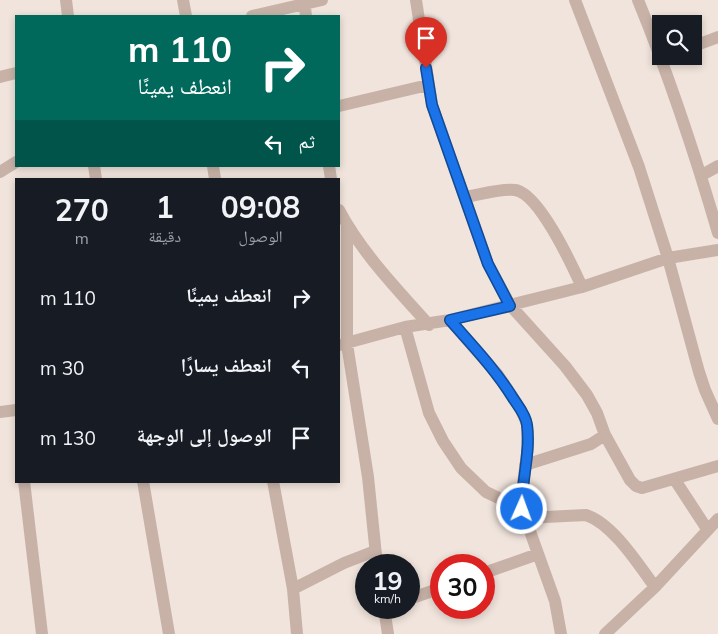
<!DOCTYPE html>
<html lang="ar">
<meta charset="utf-8">
<style>
:root{--surface:#171b24;--page:#20242c;--text:#f1f3f6;--muted:#9ea1a6}
body{margin:0;font-family:Mulish,"Noto Naskh Arabic",sans-serif;background:var(--page);color:var(--text);direction:rtl;height:100vh;display:flex;flex-direction:column;font-size:19px;white-space:nowrap}
*{box-sizing:border-box;margin:0}
p{font-size:16px;color:var(--muted)}
.icon{flex:none;width:28px;height:28px;fill:none;stroke:currentColor;stroke-width:2;stroke-linecap:round;stroke-linejoin:round}
.map{position:relative;flex:1;overflow:hidden;direction:ltr}
.drawer{position:absolute;left:15px;top:178px;width:325px;height:305px;display:flex;flex-direction:column;background:var(--surface);border-radius:0px;box-shadow:0 2px 8px #0003;direction:rtl}
.drawer>*{flex:none}
.top-card{position:absolute;left:15px;top:15px;width:325px;height:152px;border-radius:0px;box-shadow:0 2px 8px #0003;direction:rtl;background:#00695c;color:#fff;overflow:hidden}
.tools{position:absolute;left:652px;top:15px;display:grid;gap:10px}
.tools a{display:grid;place-items:center;width:50px;height:50px;border-radius:0px;background:var(--surface);box-shadow:0 2px 8px #0003;font-size:25px}
.speed{position:absolute;left:355px;top:554px;display:flex;gap:10px;font-size:25px;font-weight:700;text-align:center}
.speed>*{display:grid;place-content:center;width:65px;height:65px;border-radius:50%;background:var(--surface);box-shadow:0 2px 8px #0003;line-height:1}
.speed small{font-size:12px;font-weight:400}
.speed .limit{border:8px solid #d22;background:#fff;color:#111}
.pin{position:absolute;display:grid;place-items:center;width:42px;height:42px;color:#fff;margin:-51px -21px;border-radius:50% 50% 50% 0;rotate:-45deg;box-shadow:0 0 5px #0007}
.pin .icon{rotate:45deg}
.me{position:absolute;width:55px;margin:-28px;rotate:2deg;stroke-linejoin:round;filter:drop-shadow(0 0 4px #0008)}
.turn{display:flex;align-items:center;gap:18px;height:105px;padding:0 25px;font-size:22px}
.turn .icon{width:65px;height:65px;stroke-width:2.5}
.turn b{display:block;font-size:35px;line-height:42px}
.then{display:flex;align-items:center;height:48px;padding:0 25px;background:#0003;gap:10px;font-size:19px}
.eta{display:flex;justify-content:space-evenly;align-items:center;height:85px;text-align:center}
.eta b{font-size:30px;font-weight:700;line-height:35px}
ul{padding:0;list-style:none}
li{display:flex;align-items:center;gap:15px;height:70px;padding:0 25px}
li div{flex:1}
li b{display:block;font-size:19px}
li em{font-style:normal}
.map>svg:first-child{display:block}
.lines{fill:none;stroke-linecap:round;stroke-linejoin:round}
.street{stroke:#c8b2a8;stroke-width:12}
.route-casing{stroke:#114b97;stroke-width:12}
.route{stroke:#1a73e8;stroke-width:9}
</style>
<div class="map">
<svg width="718" height="634" viewBox="0 0 718 634">
<rect width="100%" height="100%" fill="#f0e4dc"/>
<g class="lines">
<path class="street" d="M66,0L68,16
M183,0L186,16
M304,0L306,16
M416,0L432,105L488,264L510,305L565,366L587,395L597,413L605,435L591,444L525,465
M575,0L639,167L668,258L699,372L705,390L718,419
M638,0C669,76 695,154 718,233
M252,16L322,0
M694,46L718,37
M0,77L16,73
M339,106L428,85
M94,166L96,179
M213,166L215,179
M329,166L331,179
M0,172L16,162
M702,175L718,166
M465,197C479,195 501,188 515,190C539,193 572,265 582,287
M339,210C362,253 396,288 429,325
M347,226V344L368,477L377,565
M450,320L498,375L521,410L527,424L528,446L522,491V509L555,601L561,634
M405,327L429,413L443,441L461,468L486,492L522,509
M339,345L405,327L450,320L582,287L668,258L718,250
M0,412L16,410
M605,435L630,480L636,486L642,488L718,466
M675,480L707,529
M24,481L42,634
M143,481L169,634
M273,481L293,589L297,634
M525,518L586,515C613,524 638,564 655,587
M484,573L538,554
M293,589L344,563L375,551
M409,599L441,588
M384,608L388,634
M605,634L655,587L718,519"/>
</g>
<g class="lines">
<defs>
<path id="route" d="M426,68L432,105L482,247L488,264L510,306L450,320C472,345 495,369 513,398C518,406 526,415 527,425C531,452 521,482 522,509"/>
</defs>
<use href="#route" class="route-casing"/>
<use href="#route" class="route"/>
</g>
</svg>
<div class="tools">
<a><svg class="icon" aria-label="search" viewBox="0 0 24 24"><circle cx="10" cy="10" r="6"/><path d="M15 15l6 6"/></svg></a>
</div>
<div class="speed"><div>19<small>km/h</small></div><div class="limit">30</div></div>
<div class="pin" style="left:426px;top:68px;background:#d93025"><svg class="icon" aria-label="arrive" viewBox="0 0 24 24"><path d="M6 21V4h12l-3 4 3 4H6"/></svg></div>
<svg class="me" style="left:522px;top:509px" viewBox="-20 -20 40 40"><circle r="17" fill="#1a73e8" stroke="#fff" stroke-width="3"/><path d="M0-11L8 9 0 5-8 9z" fill="#fff"/></svg>
<div class="top-card">
<div class="turn"><svg class="icon" aria-label="right" viewBox="0 0 24 24"><path d="M7 20v-9h11M14 6l5 5-5 5"/></svg><div><b>110 m</b>انعطف يمينًا</div></div>
<div class="then">ثم<svg class="icon" aria-label="left" viewBox="0 0 24 24"><path d="M17 20v-9H6M10 6l-5 5 5 5"/></svg></div>
</div>
<section class="drawer">
<div class="eta">
<div><b>09:08</b><p>الوصول</p></div>
<div><b>1</b><p>دقيقة</p></div>
<div><b>270</b><p>m</p></div>
</div>
<ul>
<li><svg class="icon" aria-label="right" viewBox="0 0 24 24"><path d="M7 20v-9h11M14 6l5 5-5 5"/></svg><div><b>انعطف يمينًا</b></div><em>110 m</em></li>
<li><svg class="icon" aria-label="left" viewBox="0 0 24 24"><path d="M17 20v-9H6M10 6l-5 5 5 5"/></svg><div><b>انعطف يسارًا</b></div><em>30 m</em></li>
<li><svg class="icon" aria-label="arrive" viewBox="0 0 24 24"><path d="M6 21V4h12l-3 4 3 4H6"/></svg><div><b>الوصول إلى الوجهة</b></div><em>130 m</em></li>
</ul>
</section>
</div>
